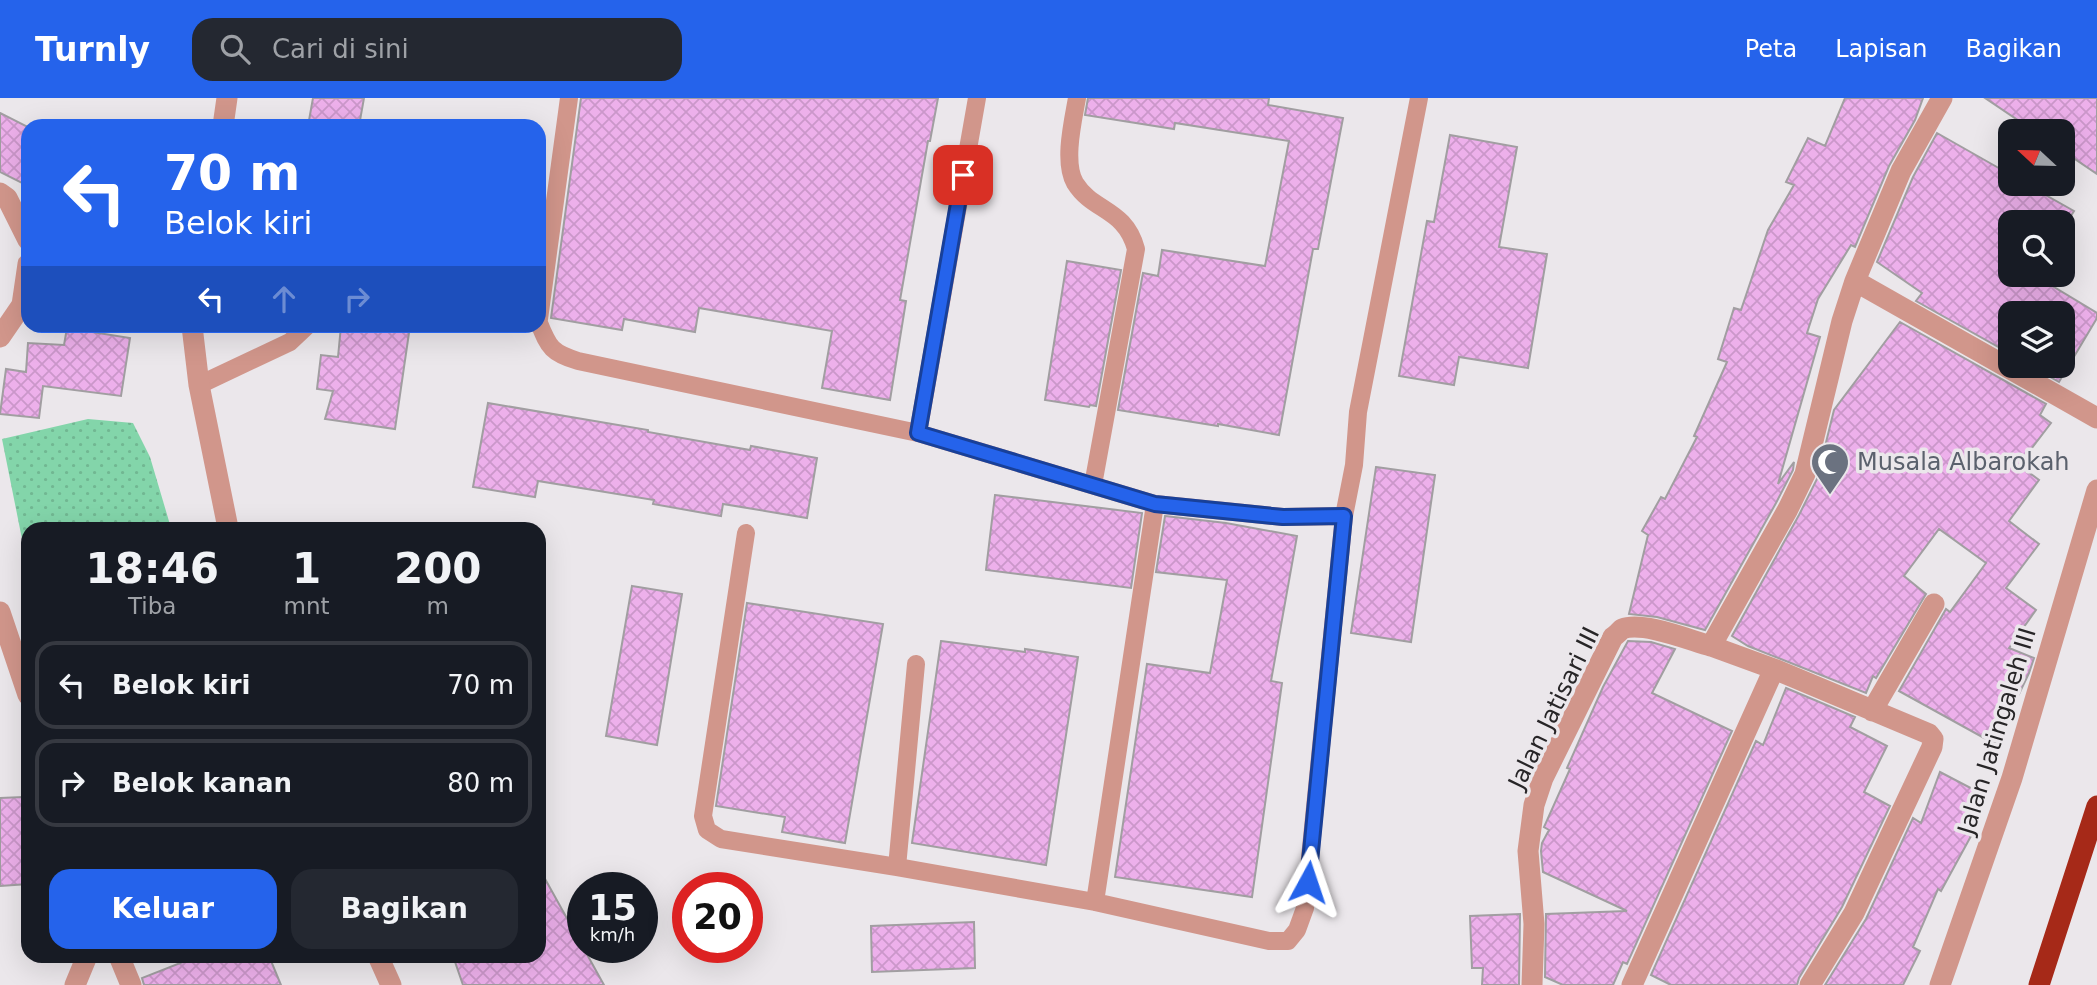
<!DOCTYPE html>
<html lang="id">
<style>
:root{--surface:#171b24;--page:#242831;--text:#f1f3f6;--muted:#9ea1a6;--line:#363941;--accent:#2563eb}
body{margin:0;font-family:"DejaVu Sans",sans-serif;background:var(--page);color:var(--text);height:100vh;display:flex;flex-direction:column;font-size:26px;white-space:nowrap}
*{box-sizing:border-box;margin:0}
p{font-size:23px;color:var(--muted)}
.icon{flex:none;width:38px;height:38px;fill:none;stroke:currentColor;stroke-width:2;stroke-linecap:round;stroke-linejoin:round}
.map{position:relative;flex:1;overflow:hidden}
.details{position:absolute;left:21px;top:424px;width:525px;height:441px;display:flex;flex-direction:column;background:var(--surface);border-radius:21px;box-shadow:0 7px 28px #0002}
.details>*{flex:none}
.top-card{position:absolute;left:21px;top:21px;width:525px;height:214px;border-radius:21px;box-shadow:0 7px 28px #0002;background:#2563eb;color:#fff;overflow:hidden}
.needle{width:46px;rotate:292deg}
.fabs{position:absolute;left:1998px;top:21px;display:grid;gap:14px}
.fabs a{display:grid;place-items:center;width:77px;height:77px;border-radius:14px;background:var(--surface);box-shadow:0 7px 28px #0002;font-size:35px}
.speed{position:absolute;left:567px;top:774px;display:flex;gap:14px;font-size:35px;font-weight:700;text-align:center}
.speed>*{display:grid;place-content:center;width:91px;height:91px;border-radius:50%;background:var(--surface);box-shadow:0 7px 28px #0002;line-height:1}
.speed small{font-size:18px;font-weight:400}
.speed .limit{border:10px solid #d22;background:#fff;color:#111}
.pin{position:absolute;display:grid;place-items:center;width:60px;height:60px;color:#fff;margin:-30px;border-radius:14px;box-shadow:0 4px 10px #0006}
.me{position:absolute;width:77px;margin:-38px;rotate:5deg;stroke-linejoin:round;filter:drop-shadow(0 0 5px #0008)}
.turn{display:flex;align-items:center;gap:24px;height:147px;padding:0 28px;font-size:32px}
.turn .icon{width:91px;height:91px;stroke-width:2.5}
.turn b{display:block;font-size:49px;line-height:60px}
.lanes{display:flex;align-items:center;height:66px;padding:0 28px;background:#0003;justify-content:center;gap:35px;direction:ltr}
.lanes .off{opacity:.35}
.eta{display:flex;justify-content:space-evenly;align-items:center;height:119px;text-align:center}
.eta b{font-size:42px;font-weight:600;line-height:49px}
.cta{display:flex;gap:14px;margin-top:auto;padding:14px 28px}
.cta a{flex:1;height:80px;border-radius:21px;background:var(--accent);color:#fff;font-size:28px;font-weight:600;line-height:80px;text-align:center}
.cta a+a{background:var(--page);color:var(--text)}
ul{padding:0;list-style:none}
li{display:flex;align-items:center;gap:21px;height:88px;margin:0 14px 10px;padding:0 14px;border:4px solid var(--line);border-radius:21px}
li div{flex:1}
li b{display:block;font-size:26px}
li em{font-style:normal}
header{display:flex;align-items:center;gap:42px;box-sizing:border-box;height:98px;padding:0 35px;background:var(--accent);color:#fff}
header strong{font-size:33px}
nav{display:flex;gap:38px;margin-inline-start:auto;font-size:24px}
.search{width:490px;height:63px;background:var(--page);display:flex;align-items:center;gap:18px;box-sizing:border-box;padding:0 24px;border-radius:21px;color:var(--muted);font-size:26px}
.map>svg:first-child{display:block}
.garden{fill:url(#garden-dots)}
.building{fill:url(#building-cross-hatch);stroke:#a19ea1;stroke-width:2}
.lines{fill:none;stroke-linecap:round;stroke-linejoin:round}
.lane{stroke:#d1968b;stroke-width:18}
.street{stroke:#d1968b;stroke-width:21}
.highway{stroke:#a62918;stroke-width:21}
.route-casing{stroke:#184099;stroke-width:18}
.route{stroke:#2563eb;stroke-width:12}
.labels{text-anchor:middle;stroke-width:7;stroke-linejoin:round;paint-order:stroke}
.worship-label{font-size:24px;fill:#5b616d;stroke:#ebe7eb;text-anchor:start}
.street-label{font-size:24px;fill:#272527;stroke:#ebe7eb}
</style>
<header>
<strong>Turnly</strong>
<div class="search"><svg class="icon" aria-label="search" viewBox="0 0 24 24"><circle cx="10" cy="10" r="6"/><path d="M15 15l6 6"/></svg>Cari di sini</div>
<nav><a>Peta</a><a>Lapisan</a><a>Bagikan</a></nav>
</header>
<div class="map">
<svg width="2097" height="887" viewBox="0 0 2097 887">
<defs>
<pattern id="garden-dots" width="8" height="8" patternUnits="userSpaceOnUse" patternTransform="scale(1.75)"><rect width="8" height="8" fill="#83d5aa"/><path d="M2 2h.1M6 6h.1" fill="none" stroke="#71b792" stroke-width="1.8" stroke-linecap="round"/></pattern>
<pattern id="building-cross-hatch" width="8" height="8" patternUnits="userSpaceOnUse" patternTransform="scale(1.75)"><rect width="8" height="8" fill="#edb0eb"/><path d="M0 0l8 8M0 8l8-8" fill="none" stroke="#cb97ca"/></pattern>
</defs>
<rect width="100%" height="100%" fill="#ebe7eb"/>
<path class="garden" d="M88,321L133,325L150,359L171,430H28V471L2,341Z"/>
<path class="building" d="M313,0H364L359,28H308Z
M581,0H938L930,43H928L900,202L906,203L890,302L822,290L832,233L699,210L695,234L624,221L622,232L551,220Z
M1088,0H1269L1268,7L1343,20L1318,151H1313L1279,337L1218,326V328L1118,312L1143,175L1158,178L1162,152L1265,168L1289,43L1175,25L1174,31L1085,17Z
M1845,0H1923L1915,22L1889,68L1855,149L1851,147L1818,201L1807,235L1820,239L1778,386L1794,364L1793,372L1776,405L1705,532L1657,519L1629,516L1648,437L1642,433L1661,399L1665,401L1697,339L1694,338L1727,264L1718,261L1734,210L1741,212L1768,132L1794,87L1786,84L1808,40L1825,48Z
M1985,0H2097V76L2063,53V33H2034Z
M0,15L28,29V88L0,74Z
M1937,35L2011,77V86H2026L2074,113L2063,130V124H2011V177H2034L2097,215V220L2059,284L2031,268H2063V215H2011V256L1916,203L1922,195L1877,164L1913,79Z
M1450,37L1517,49L1499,149L1547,156L1528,270L1459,259L1454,287L1399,278L1427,123L1434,124Z
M1067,163L1121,172L1096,308L1090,307L1089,309L1045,302Z
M1900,224L2046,306L2040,317L2051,325L2019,367L2039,382L2009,423L2039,446L2006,490L2036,512L2009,550L2034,560L2029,575L1995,646L1899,593L1946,511L1950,514L1986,465L1939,431L1904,478L1926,496L1876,580L1873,578L1866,595L1748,548L1732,538L1799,417L1817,381L1834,312Z
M341,228H410L395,331L325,321L333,293L317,291L321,257L338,259Z
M67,230L130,240L121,298L43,288L39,320L0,316L6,271L26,274L28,245L64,247Z
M488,305L648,332V334L750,352L751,348L817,360L807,420L723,406L721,418L653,406L654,402L538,383L535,399L473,389Z
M1376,369L1435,377L1411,544L1351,535Z
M995,397L1142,415L1131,490L986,472Z
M1165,418L1226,425L1297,438L1271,583L1282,585L1252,799L1115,779L1147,566L1210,575L1227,482L1156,474Z
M632,488L682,496L657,647L606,638Z
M747,505L883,526L845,745L782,734L785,719L716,708Z
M941,543L1025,554V551L1078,559L1046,767L912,745Z
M1628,543L1651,544L1675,551L1652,595L1732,633L1627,866L1623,864L1613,887H1563L1545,879L1546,816L1627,813L1543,774L1541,753L1542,745L1549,732L1544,729L1570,671L1567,670L1603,589Z
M1786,590L1855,619L1850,629L1887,648L1864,694L1890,708L1842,809L1799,880L1797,887H1671L1651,877L1756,643L1763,647Z
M1940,674L1986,698L1971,738L1941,793L1938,791L1913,849L1920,853L1903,887H1825L1866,821L1913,720L1921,725Z
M23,699L28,786L0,788V700Z
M539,770L604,887H463L453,858H539Z
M1520,816L1519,887H1482L1483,870H1472L1470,818Z
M974,824L975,870L872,874L871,828Z
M198,858H269L281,887H144L142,880Z"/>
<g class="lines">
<path class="lane" d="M1077,0C1073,23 1063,64 1075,85C1093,114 1125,110 1136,151L1093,387
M539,221L569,0
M539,225C549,250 552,255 578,263L918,335L1155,406L1283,419L1344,418L1354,367L1358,314L1419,0
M199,287L290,244L307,228
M918,335L977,0
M746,435L703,718L707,732L721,741L897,769L1095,804L1269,843H1288L1297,832L1305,810L1344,418
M897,769L916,566
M1095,804L1155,406"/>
<path class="street" d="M1942,0L1901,73L1855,183L2097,320
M223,28L227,0
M0,95L7,100L28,142
M192,228L199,287L228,430
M0,239L22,207L28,166
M0,514L28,597
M1711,548L1774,571L1929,636L1933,641L1932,649L1854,815L1810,887
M1872,613L1934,506
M119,858L131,887
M378,858L391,887
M75,887L87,858
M1532,887L1534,826L1528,753L1534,707L1543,680L1613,539C1615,538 1621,532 1622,531C1643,523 1689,542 1711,548L1788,411L1805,376L1842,223L1855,183
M1632,887L1774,571
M1940,887L2012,680L2097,392"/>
<path class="highway" d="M2039,887L2097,708"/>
</g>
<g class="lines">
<defs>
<path id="route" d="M963,77L918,335L1155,406L1283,419L1344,418L1308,784"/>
</defs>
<use href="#route" class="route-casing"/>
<use href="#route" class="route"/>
</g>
<defs>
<symbol id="mosque-pin" viewBox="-11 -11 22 30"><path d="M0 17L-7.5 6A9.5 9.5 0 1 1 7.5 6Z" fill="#6b7280" stroke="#ebe7eb"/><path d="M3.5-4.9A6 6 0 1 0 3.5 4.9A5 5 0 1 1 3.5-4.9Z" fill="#fff"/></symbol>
</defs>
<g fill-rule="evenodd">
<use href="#mosque-pin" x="1808" y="342" width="44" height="60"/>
</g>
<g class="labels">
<g class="worship-label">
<text x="1857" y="372">Musala Albarokah</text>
</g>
<g class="street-label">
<text transform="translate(1554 610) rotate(-64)" y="8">Jalan Jatisari III</text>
<text transform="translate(1997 633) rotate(-73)" y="8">Jalan Jatingaleh III</text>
</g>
</g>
</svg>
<div class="fabs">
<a><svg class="needle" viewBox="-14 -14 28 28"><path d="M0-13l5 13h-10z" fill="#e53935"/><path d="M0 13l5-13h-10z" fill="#9ea1a6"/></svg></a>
<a><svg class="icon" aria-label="search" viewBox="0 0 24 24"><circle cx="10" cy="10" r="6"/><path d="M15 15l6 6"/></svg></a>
<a><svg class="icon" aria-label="layers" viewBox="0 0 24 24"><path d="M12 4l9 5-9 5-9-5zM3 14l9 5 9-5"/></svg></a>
</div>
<div class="speed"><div>15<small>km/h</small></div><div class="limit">20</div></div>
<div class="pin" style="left:963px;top:77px;background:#d93025"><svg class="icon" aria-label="arrive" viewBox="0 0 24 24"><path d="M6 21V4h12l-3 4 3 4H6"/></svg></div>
<svg class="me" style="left:1308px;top:784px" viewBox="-20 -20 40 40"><path d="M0-17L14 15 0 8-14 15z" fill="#2563eb" stroke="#fff" stroke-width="4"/></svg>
<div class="top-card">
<div class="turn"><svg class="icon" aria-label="left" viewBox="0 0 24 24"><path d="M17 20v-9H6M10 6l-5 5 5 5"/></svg><div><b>70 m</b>Belok kiri</div></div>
<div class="lanes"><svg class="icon" aria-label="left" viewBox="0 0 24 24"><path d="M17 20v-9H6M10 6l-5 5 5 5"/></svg><svg class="icon off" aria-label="ahead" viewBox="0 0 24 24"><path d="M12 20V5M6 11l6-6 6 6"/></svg><svg class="icon off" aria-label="right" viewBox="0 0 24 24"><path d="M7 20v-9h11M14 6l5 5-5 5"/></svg></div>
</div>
<section class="details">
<div class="eta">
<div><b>18:46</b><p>Tiba</p></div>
<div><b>1</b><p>mnt</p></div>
<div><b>200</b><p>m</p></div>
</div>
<ul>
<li><svg class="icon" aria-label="left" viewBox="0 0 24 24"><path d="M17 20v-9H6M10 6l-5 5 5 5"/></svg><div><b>Belok kiri</b></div><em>70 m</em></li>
<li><svg class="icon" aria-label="right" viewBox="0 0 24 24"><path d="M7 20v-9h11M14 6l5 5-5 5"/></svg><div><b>Belok kanan</b></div><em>80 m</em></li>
</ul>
<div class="cta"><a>Keluar</a><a>Bagikan</a></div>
</section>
</div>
